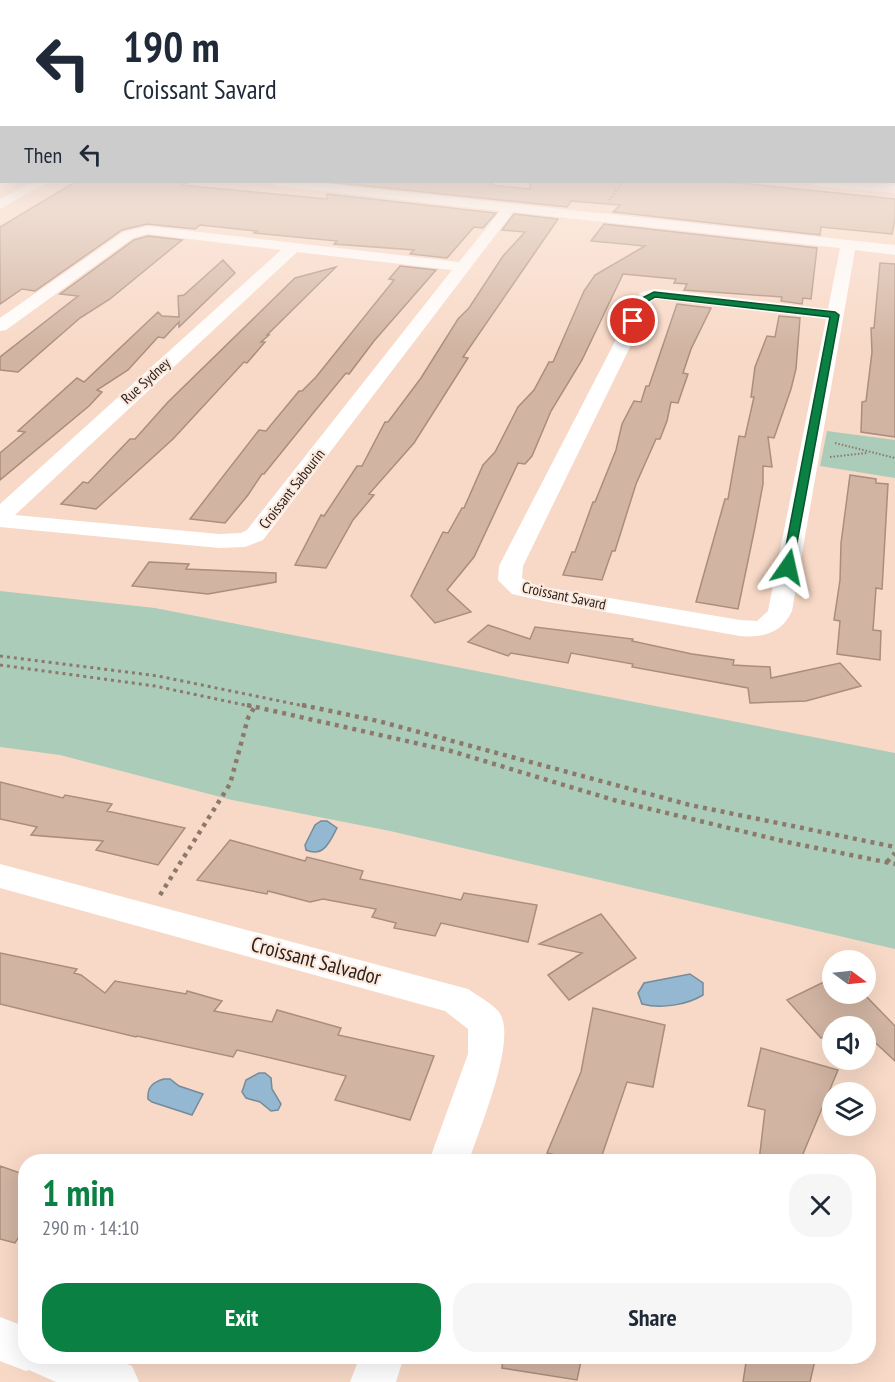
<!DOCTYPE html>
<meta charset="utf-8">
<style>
:root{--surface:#fff;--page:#f6f6f7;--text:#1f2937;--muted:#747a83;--accent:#0b8043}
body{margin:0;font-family:"PT Sans Narrow",sans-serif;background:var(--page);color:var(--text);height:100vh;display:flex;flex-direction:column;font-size:22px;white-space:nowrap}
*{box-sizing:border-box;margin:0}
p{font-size:20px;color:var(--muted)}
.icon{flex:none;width:33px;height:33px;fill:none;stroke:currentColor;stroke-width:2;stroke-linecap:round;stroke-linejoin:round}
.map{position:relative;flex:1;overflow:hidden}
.sheet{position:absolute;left:18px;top:1154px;width:858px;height:210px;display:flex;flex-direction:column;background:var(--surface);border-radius:24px;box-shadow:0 6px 24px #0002}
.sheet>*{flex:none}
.hud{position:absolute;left:0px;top:0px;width:896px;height:183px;box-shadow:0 6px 24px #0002;background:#fff;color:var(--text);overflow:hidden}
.needle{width:39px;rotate:105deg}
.controls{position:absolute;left:822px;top:950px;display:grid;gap:12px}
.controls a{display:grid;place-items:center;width:54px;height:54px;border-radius:50%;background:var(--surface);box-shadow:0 6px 24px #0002;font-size:30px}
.pin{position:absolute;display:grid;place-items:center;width:51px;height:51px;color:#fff;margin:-26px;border:3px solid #fff;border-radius:50%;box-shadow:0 2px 6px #0007}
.me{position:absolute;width:66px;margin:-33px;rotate:11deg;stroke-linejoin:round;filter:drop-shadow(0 0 4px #0008)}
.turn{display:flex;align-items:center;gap:21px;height:126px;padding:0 24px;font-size:27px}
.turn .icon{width:78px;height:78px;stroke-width:2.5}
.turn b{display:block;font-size:42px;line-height:51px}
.then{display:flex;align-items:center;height:57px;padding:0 24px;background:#0003;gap:12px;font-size:22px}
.round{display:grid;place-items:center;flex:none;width:63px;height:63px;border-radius:24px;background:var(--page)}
.head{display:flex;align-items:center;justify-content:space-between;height:102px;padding:0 24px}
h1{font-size:36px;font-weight:600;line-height:45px;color:var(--accent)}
.action{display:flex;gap:12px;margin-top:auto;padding:12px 24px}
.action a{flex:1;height:69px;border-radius:24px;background:var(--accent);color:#fff;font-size:24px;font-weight:600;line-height:69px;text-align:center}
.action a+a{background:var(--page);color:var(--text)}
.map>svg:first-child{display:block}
.green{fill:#abccb9}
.water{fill:#94b8d1;stroke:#758b9a;stroke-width:1.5}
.building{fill:#d1b4a2;stroke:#aa8d7c;stroke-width:1.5}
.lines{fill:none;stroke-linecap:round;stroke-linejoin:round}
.path-far2{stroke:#8d786c;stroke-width:2;stroke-dasharray:1.5 2;stroke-linecap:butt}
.path-far1{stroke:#8d786c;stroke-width:3;stroke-dasharray:3 4;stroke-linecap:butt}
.path{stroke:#8d786c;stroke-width:4.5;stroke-dasharray:4 5;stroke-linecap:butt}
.minor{fill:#fff;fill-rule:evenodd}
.route{fill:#0b8043;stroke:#07532c;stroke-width:1.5}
.labels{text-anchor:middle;stroke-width:4.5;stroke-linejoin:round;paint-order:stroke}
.far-street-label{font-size:15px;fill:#2d221b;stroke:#fce9de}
.near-street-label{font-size:21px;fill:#2d221b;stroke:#fce9de}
</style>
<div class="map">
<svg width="895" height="1382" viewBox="0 0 895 1382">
<rect width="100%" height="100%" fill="#f8d9c7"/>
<path class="green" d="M827,431L895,440V478L820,466Z
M0,591L155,608L895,753V949L390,831L232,800L60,755L0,747Z"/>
<path class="water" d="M321,821H327L337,828C330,841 324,858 306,850L305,845L315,825Z
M690,974L703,983V995C687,1005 661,1009 642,1004L638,993L644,983Z
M259,1073H265L271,1078L272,1089L281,1104L278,1110L271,1111L260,1102L246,1098L242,1092L246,1080Z
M164,1079H170L179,1086L203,1094L192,1115L152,1102L148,1099C147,1087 153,1082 164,1079Z"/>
<path class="building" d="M75,182H188L182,185L327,199V194L496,213L483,228L474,227L447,258L410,254L414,250L334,244L337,241L254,233L257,231L200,225L195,229L147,224L122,230L35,291L22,289L0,304V227Z
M328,182H494L490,185L530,189V182H731L895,199V220L892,234L821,227L820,235L613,212L620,205L571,201L567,207Z
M514,214L558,219L463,357L468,358L414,443L369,494L374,495L353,520L326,568L295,565L321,515L324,516L357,466H362L385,422H388L421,378L458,319L469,308L503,256L525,232L502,230Z
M604,224L817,248L811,299L803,298L802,304L781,301L782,297L684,290L687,284L674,283L676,279L623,274L582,360L551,411L532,456L525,464L518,463L474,557L447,590L471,612L435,623L411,596L443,532L448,533L462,508H464L483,465L495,452L518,407L534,390L549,362H553L584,291L595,275L645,246L591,241Z
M148,236L182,240L110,299L80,318L18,372L0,370V357L78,296L60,294L134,240Z
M223,260L235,273L179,327V322L164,338L158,337L128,370L97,390L102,392L89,406L0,480V453L25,432L18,431L77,378L84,382L158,312L162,316L179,317L178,296L184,295Z
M880,263L895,264V437L861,432L862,402L866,401L872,352L871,328H874Z
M400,266L436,270L374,341L349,374L346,373L314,412L264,474H262L248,495L225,523L190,519L259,430L266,431L299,391H302L316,377L394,280L389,279Z
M336,267L267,335H269L261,342H265L247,363L244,362L173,439L96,509L61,504L83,482L88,483L130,439H135L168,402L295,278Z
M677,304L711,308L691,349L683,373L688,374L678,403L671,402L667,421L660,439H656L636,484L615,551H612L602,580L563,575L572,552H575L593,502H595L616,450L622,424L634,401L641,402L646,386H649Z
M779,316L800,318L796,369L791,389L774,438L768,437L772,467L763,466V484L755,527L738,609L696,602L725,499H728L739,436L745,437L754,397H751L755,367L767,336L775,337Z
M850,475L876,479V483L888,484L882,589L876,588L873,630L881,631L880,660L837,654L840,621L834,620L840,580L841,543Z
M149,562L189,564L186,569L276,573V582L208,594L132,586Z
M488,625L530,639L535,627L633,639L632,641L692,654L734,660L733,665L770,667L771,678L840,663L861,686L806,701L750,703L748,688L632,667L633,664L571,653L568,663L511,653L508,656L468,642Z
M0,782L63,798L65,795L112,804L107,811L185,828L158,865L96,850L103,841L31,835L37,827L0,819Z
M230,840L305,861L307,857L363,871L360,879L461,900L464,893L537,905L528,942L441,923L435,936L394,928L396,923L372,917L376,909L323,899L310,902L268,891L267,894L197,880Z
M601,914L636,958L569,1000L548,975L582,953L539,944Z
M0,953L77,969L74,973L81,975L105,993L115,981L186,994L187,991L222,1001L214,1011L272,1022L277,1010L341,1028L338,1035L434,1056L410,1120L335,1100L346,1076L237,1050L233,1057L137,1036L136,1037L0,1004Z
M832,978V993H863L895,1026V1061L866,1034V1026H832V1034L821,1038L787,1000Z
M593,1008L665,1025L653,1087L627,1082L600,1161H580L547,1153L581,1072Z
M761,1048L838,1070L800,1161H759L765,1110L748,1106Z
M0,1166L26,1175V1226L15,1243L0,1239Z
M503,1356H582L577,1380L502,1368Z
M747,1356H816L810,1382H743Z"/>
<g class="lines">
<path class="path-far2" d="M609,200L623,182
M835,443L895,458
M830,457L867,453"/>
<path class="path-far1" d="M0,656L158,676L309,707
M0,665L155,686L254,707"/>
<path class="path" d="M247,705L451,751L617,801L787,842L895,864
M302,705L378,721L690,805L895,847
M887,862L895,853
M160,895L230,784L248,718L254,708"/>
<path class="minor" d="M32,182H48L0,209V199Z
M273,182H312L895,245V255L855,250L792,611C782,633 763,638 740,636L544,601L512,594L498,580L499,566L640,293L654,289L668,290L828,309L840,248L513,212L263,540L245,547L219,548L0,527V504L281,250L148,234L133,238L6,330L0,331V318L123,232L148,226L459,262L500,211L279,186L274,185ZM297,252L452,270L247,530L241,533L219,534L15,515ZM656,299L826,319L768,611L757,621L740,620L544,587L529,583L522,578L523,566L653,300Z
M810,182H857L895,185V193L817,186Z
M0,864L468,989C478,996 490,1002 498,1011C520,1035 478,1131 469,1161H429L468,1054V1029L445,1011L0,888Z
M0,1317L26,1327V1356H107L132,1366L139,1382H56L29,1370L26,1371L0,1361Z
M360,1356H404L396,1382H350Z"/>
</g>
<linearGradient id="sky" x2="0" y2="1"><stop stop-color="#86b6df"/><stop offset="0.45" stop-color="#fceee6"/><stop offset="1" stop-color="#fceee6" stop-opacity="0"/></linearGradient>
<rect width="895" height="350" fill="url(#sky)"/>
<path class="route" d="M654,292L835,312L839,315L792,570L788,571L782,567L830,317L655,297L646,302L636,323H630L628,321L640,299Z"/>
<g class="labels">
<g class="far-street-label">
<text transform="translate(146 381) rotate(-42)" y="5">Rue Sydney</text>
<text transform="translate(292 489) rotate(-52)" y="5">Croissant Sabourin</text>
<text transform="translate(564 596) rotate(12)" y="5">Croissant Savard</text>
</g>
<g class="near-street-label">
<text transform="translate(316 961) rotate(15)" y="7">Croissant Salvador</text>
</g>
</g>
</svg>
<div class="controls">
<a><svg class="needle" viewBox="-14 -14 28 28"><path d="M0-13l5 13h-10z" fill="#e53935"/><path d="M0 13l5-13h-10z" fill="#747a83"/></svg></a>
<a><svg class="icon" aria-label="sound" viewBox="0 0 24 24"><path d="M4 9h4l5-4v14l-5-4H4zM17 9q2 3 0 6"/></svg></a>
<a><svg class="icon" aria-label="layers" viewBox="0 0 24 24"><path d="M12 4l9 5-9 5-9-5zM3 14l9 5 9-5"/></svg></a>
</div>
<div class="pin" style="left:633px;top:321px;background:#d93025"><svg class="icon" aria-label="arrive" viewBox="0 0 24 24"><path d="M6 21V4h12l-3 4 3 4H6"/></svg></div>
<svg class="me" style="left:788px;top:567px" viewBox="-20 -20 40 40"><path d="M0-17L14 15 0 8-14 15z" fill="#0b8043" stroke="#fff" stroke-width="4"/></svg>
<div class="hud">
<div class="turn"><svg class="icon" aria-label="left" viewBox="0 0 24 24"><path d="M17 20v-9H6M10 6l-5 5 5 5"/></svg><div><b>190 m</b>Croissant Savard</div></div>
<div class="then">Then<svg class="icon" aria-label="left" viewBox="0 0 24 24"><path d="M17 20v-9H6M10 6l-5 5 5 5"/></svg></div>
</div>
<section class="sheet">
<div class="head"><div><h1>1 min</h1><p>290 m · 14:10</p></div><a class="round"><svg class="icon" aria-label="close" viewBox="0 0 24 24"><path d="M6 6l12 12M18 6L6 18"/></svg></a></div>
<div class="action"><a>Exit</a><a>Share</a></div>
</section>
</div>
